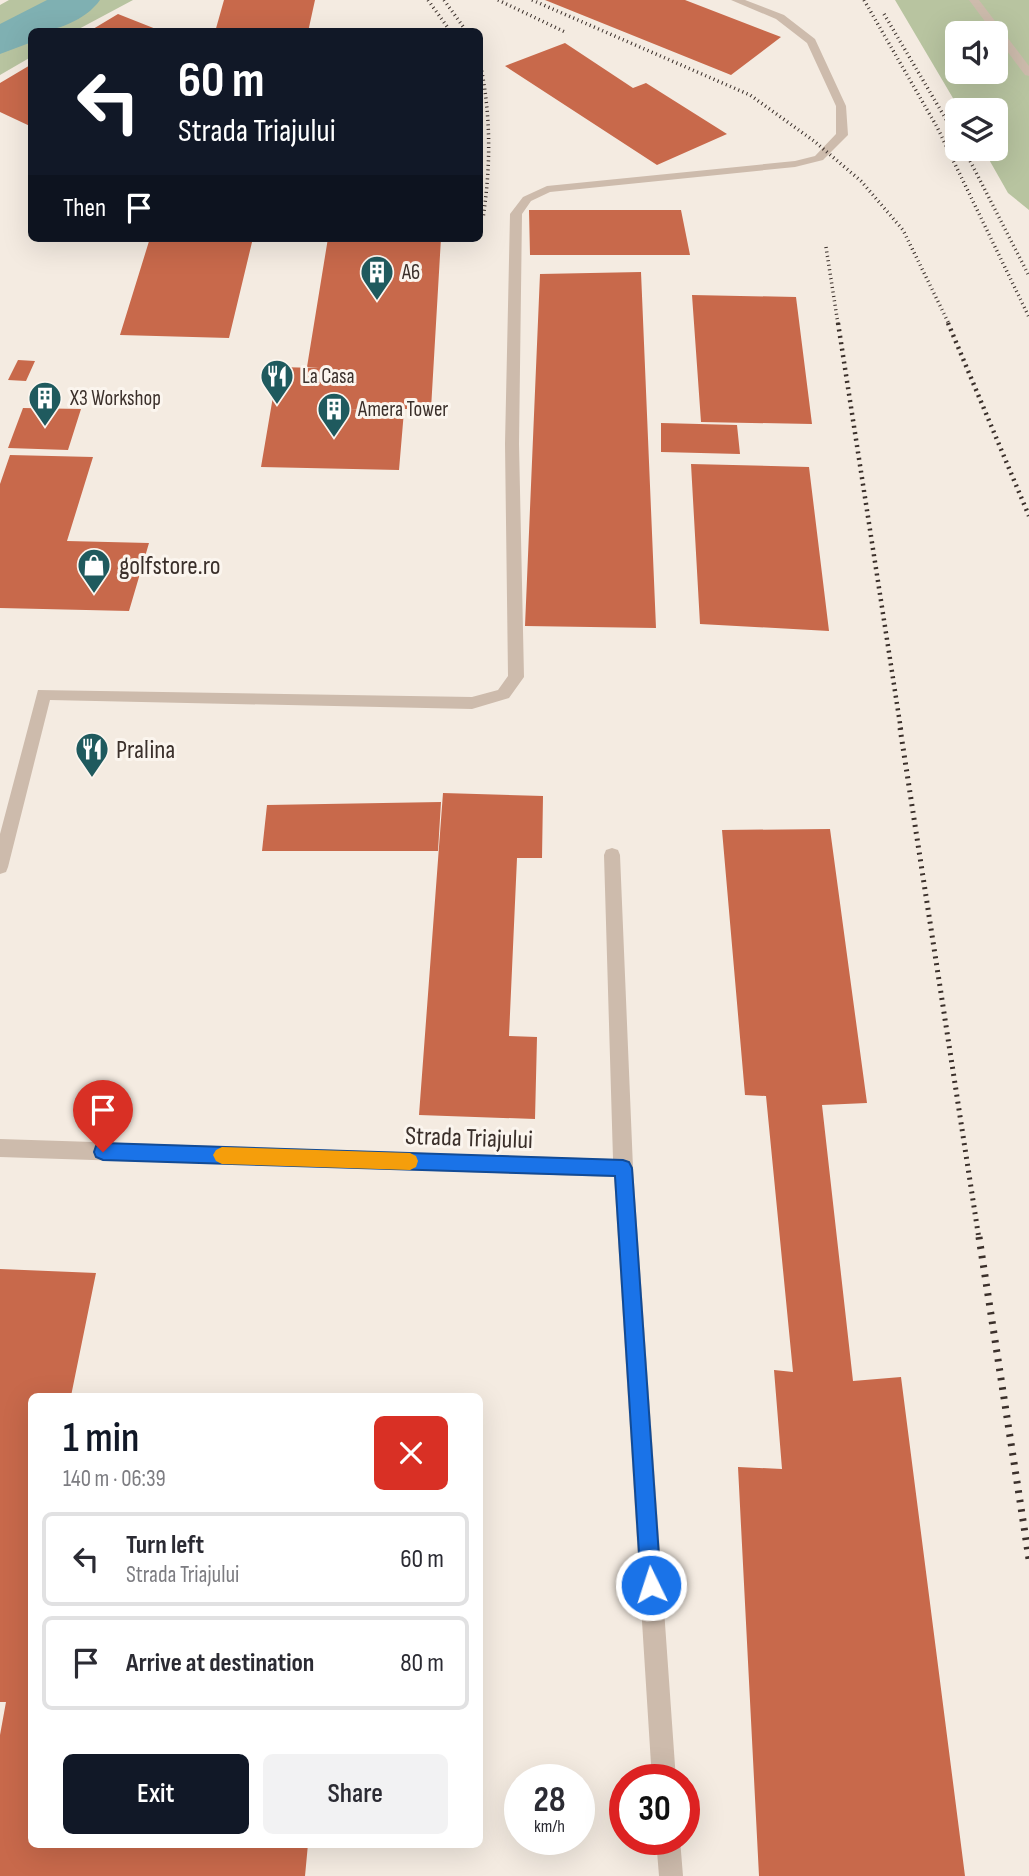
<!DOCTYPE html>
<meta charset="utf-8">
<style>
:root{--surface:#fff;--page:#f2f2f3;--text:#2b2b33;--muted:#7c7c81;--line:#e1e1e2;--accent:#111827}
body{margin:0;font-family:"Sofia Sans Condensed",sans-serif;background:var(--page);color:var(--text);height:100vh;display:flex;flex-direction:column;font-size:26px;white-space:nowrap}
*{box-sizing:border-box;margin:0}
p{font-size:23px;color:var(--muted)}
.icon{flex:none;width:38px;height:38px;fill:none;stroke:currentColor;stroke-width:2;stroke-linecap:round;stroke-linejoin:round}
.map{position:relative;flex:1;overflow:hidden}
.panel{position:absolute;left:28px;top:1393px;width:455px;height:455px;display:flex;flex-direction:column;background:var(--surface);border-radius:10px;box-shadow:0 7px 28px #0002}
.panel>*{flex:none}
.top-card{position:absolute;left:28px;top:28px;width:455px;height:214px;border-radius:10px;box-shadow:0 7px 28px #0002;background:#111827;color:#fff;overflow:hidden}
.controls{position:absolute;left:945px;top:21px;display:grid;gap:14px}
.controls a{display:grid;place-items:center;width:63px;height:63px;border-radius:10px;background:var(--surface);box-shadow:0 7px 28px #0002;font-size:35px}
.speed{position:absolute;left:504px;top:1764px;display:flex;gap:14px;font-size:35px;font-weight:700;text-align:center}
.speed>*{display:grid;place-content:center;width:91px;height:91px;border-radius:50%;background:var(--surface);box-shadow:0 7px 28px #0002;line-height:1}
.speed small{font-size:18px;font-weight:400}
.speed .limit{border:10px solid #d22;background:#fff;color:#111}
.pin{position:absolute;display:grid;place-items:center;width:60px;height:60px;color:#fff;margin:-72px -30px;border-radius:50% 50% 50% 0;rotate:-45deg;box-shadow:0 0 7px #0007}
.pin .icon{rotate:45deg}
.me{position:absolute;width:77px;margin:-38px;rotate:356deg;stroke-linejoin:round;filter:drop-shadow(0 0 5px #0008)}
.turn{display:flex;align-items:center;gap:24px;height:147px;padding:0 35px;font-size:32px}
.turn .icon{width:91px;height:91px;stroke-width:2.5}
.turn b{display:block;font-size:49px;line-height:60px}
.then{display:flex;align-items:center;height:66px;padding:0 35px;background:#0003;gap:14px;font-size:26px}
.round{display:grid;place-items:center;flex:none;width:74px;height:74px;border-radius:10px;background:var(--page)}
.headline{display:flex;align-items:center;justify-content:space-between;height:119px;padding:0 35px}
h1{font-size:42px;font-weight:600;line-height:52px;color:var(--accent)}
.action{display:flex;gap:14px;margin-top:auto;padding:14px 35px}
.action a{flex:1;height:80px;border-radius:10px;background:var(--accent);color:#fff;font-size:28px;font-weight:600;line-height:80px;text-align:center}
.action a+a{background:var(--page);color:var(--text)}
ul{padding:0;list-style:none}
li{display:flex;align-items:center;gap:21px;height:94px;margin:0 14px 10px;padding:0 21px;border:4px solid var(--line);border-radius:10px}
li div{flex:1}
li b{display:block;font-size:26px}
li em{font-style:normal}
.map>svg:first-child{display:block}
.green{fill:#b8c4a0;fill-rule:evenodd}
.lines{fill:none;stroke-linecap:round;stroke-linejoin:round}
.river{fill:#7fb0b2;fill-rule:evenodd}
.building{fill:#c8694b}
.service{fill:#cdbbac;fill-rule:evenodd}
.minor{fill:#cdbbac;fill-rule:evenodd}
.rail-far3{stroke:#3b302b;stroke-width:3.5;stroke-dasharray:1 3.5;stroke-linecap:butt}
.rail-far2{stroke:#3b302b;stroke-width:4.5;stroke-dasharray:2 4.5;stroke-linecap:butt}
.rail-far1{stroke:#3b302b;stroke-width:5;stroke-dasharray:2 5;stroke-linecap:butt}
.rail{stroke:#3b302b;stroke-width:7;stroke-dasharray:2.5 7;stroke-linecap:butt}
.route{fill:#1a73e8;stroke:#114b97;stroke-width:2}
.slow{fill:#f59e0b}
.labels{text-anchor:middle;stroke-width:6;stroke-linejoin:round;paint-order:stroke}
.far-poi-label{font-size:21px;fill:#3b302b;stroke:#fbf5ee;text-anchor:start}
.poi-label{font-size:26px;fill:#3b302b;stroke:#fbf5ee;text-anchor:start}
.street-label{font-size:26px;fill:#3b302b;stroke:#fbf5ee}
</style>
<div class="map">
<svg width="1029" height="1876" viewBox="0 0 1029 1876">
<rect width="100%" height="100%" fill="#f4ebe1"/>
<path class="green" d="M9,0H133L75,31L32,32L31,57L0,75V5Z
M895,0H1029V210L1008,193L983,149H996V110H960ZM957,33H996V72H957Z"/>
<g class="lines">
<path class="river" d="M47,0H100C86,20 55,32 32,32V42L0,54V24Z"/>
</g>
<path class="building" d="M224,0H315L308,32H215Z
M545,0H685L781,37L731,75Z
M118,14L161,31V32H88Z
M565,43L633,88L646,83L727,134L657,165L505,66Z
M32,64V127L0,112V83Z
M529,210H681L690,255H530Z
M150,238H253L229,338L120,335Z
M328,238H441L431,409H349L404,411L399,470L261,467L278,367L319,368L307,367Z
M641,272L656,628L525,626L540,274Z
M692,295L796,297L812,424L701,422Z
M18,360L35,361L26,381L8,380Z
M23,408L81,409L68,450L8,448Z
M661,423L737,425L740,454L661,452Z
M10,455L93,457L67,541L149,543L129,611L0,608V484Z
M691,464L809,467L829,631L700,624Z
M443,793L543,796L542,858H517L509,1036L537,1037L535,1119L419,1115Z
M441,802L438,851H262L267,805Z
M830,829L867,1103L822,1105L853,1381L901,1377L965,1876H759L738,1467L782,1469L774,1370L793,1372L766,1096L745,1095L722,830Z
M0,1269L96,1273L71,1396H32V1844H308L305,1876H0V1735L6,1702H0Z"/>
<g class="lines">
<path class="service" d="M731,0H745L784,15L815,39L846,106L848,135L823,160L795,167L550,192L531,201L522,214L519,444L524,677L509,698L472,709L50,700L8,867L6,872L0,874V834L38,690L472,697L498,690L508,676L505,444L510,214L523,197L547,186L795,161L815,156L836,134V106L807,43L776,19Z"/>
<path class="minor" d="M969,0H979L1029,66V76L1025,75Z
M612,848L618,850L620,855L633,1168L676,1780H652L614,1177L0,1157V1139L613,1159L604,855L606,850Z
M656,1839H680L683,1876H659Z"/>
<path class="rail-far3" d="M428,0L451,32
M444,0L467,32
M498,0L565,32
M532,0L750,95L814,141L861,181L903,230L949,324
M864,0L937,127L1029,317
M884,14L957,138
M480,62C491,115 491,165 483,218
M964,149L1029,276
M826,247L838,324"/>
<path class="rail-far2" d="M838,323L901,730
M948,323L1029,516"/>
<path class="rail-far1" d="M900,728L979,1239"/>
<path class="rail" d="M979,1237L1029,1559"/>
</g>
<path class="route" d="M103,1143L623,1160L629,1162L632,1168L661,1585L658,1592L651,1595L644,1592L641,1585L615,1176L103,1160L96,1157L94,1152L96,1146Z"/>
<path class="slow" d="M222,1147L410,1153L416,1156L418,1161L416,1167L410,1170L222,1164L216,1161L213,1155L216,1150Z"/>
<defs>
<symbol id="building-pin" viewBox="-11 -11 22 30"><path d="M0 17L-7.5 6A9.5 9.5 0 1 1 7.5 6Z" fill="#1f5a5e" stroke="#fbf5ee"/><path d="M-4-6H4V6H1V3H-1V6H-4ZM-2.5-4.3h1.7v1.8h-1.7ZM.8-4.3h1.7v1.8H.8ZM-2.5-1h1.7V.8h-1.7ZM.8-1h1.7V.8H.8Z" fill="#fff"/></symbol>
<symbol id="restaurant-pin" viewBox="-11 -11 22 30"><path d="M0 17L-7.5 6A9.5 9.5 0 1 1 7.5 6Z" fill="#1f5a5e" stroke="#fbf5ee"/><path d="M-5-6h1v4h1v-4h1v4h1v-4h1v5L-1.5 .5V6h-2V.5L-5-1ZM5-6V6H3V1.5H1.5Q1.5-4 5-6Z" fill="#fff"/></symbol>
<symbol id="shop-pin" viewBox="-11 -11 22 30"><path d="M0 17L-7.5 6A9.5 9.5 0 1 1 7.5 6Z" fill="#1f5a5e" stroke="#fbf5ee"/><path d="M-5-2.5h2.3a2.7 3.5 0 0 1 5.4 0H5L5.5 6h-11ZM-1.5-2.5h3a1.5 2.3 0 0 0-3 0Z" fill="#fff"/></symbol>
</defs>
<g fill-rule="evenodd">
<use href="#building-pin" x="358" y="253" width="38" height="52"/>
<use href="#restaurant-pin" x="258" y="357" width="38" height="52"/>
<use href="#building-pin" x="26" y="379" width="38" height="52"/>
<use href="#building-pin" x="315" y="390" width="38" height="52"/>
<use href="#shop-pin" x="75" y="546" width="38" height="52"/>
<use href="#restaurant-pin" x="73" y="730" width="38" height="52"/>
</g>
<g class="labels">
<g class="far-poi-label">
<text x="402" y="279">A6</text>
<text x="302" y="383">La Casa</text>
<text x="70" y="405">X3 Workshop</text>
<text x="358" y="416">Amera Tower</text>
</g>
<g class="poi-label">
<text x="119" y="574">golfstore.ro</text>
<text x="116" y="758">Pralina</text>
</g>
<g class="street-label">
<text transform="translate(469 1137) rotate(2)" y="9">Strada Triajului</text>
</g>
</g>
</svg>
<div class="controls">
<a><svg class="icon" aria-label="sound" viewBox="0 0 24 24"><path d="M4 9h4l5-4v14l-5-4H4zM17 9q2 3 0 6"/></svg></a>
<a><svg class="icon" aria-label="layers" viewBox="0 0 24 24"><path d="M12 4l9 5-9 5-9-5zM3 14l9 5 9-5"/></svg></a>
</div>
<div class="speed"><div>28<small>km/h</small></div><div class="limit">30</div></div>
<div class="pin" style="left:103px;top:1152px;background:#d93025"><svg class="icon" aria-label="arrive" viewBox="0 0 24 24"><path d="M6 21V4h12l-3 4 3 4H6"/></svg></div>
<svg class="me" style="left:651px;top:1585px" viewBox="-20 -20 40 40"><circle r="17" fill="#1a73e8" stroke="#fff" stroke-width="3"/><path d="M0-11L8 9 0 5-8 9z" fill="#fff"/></svg>
<div class="top-card">
<div class="turn"><svg class="icon" aria-label="left" viewBox="0 0 24 24"><path d="M17 20v-9H6M10 6l-5 5 5 5"/></svg><div><b>60 m</b>Strada Triajului</div></div>
<div class="then">Then<svg class="icon" aria-label="arrive" viewBox="0 0 24 24"><path d="M6 21V4h12l-3 4 3 4H6"/></svg></div>
</div>
<section class="panel">
<div class="headline"><div><h1>1 min</h1><p>140 m · 06:39</p></div><a class="round" style="background:#d93025;color:#fff"><svg class="icon" aria-label="close" viewBox="0 0 24 24"><path d="M6 6l12 12M18 6L6 18"/></svg></a></div>
<ul>
<li><svg class="icon" aria-label="left" viewBox="0 0 24 24"><path d="M17 20v-9H6M10 6l-5 5 5 5"/></svg><div><b>Turn left</b><p>Strada Triajului</p></div><em>60 m</em></li>
<li><svg class="icon" aria-label="arrive" viewBox="0 0 24 24"><path d="M6 21V4h12l-3 4 3 4H6"/></svg><div><b>Arrive at destination</b></div><em>80 m</em></li>
</ul>
<div class="action"><a>Exit</a><a>Share</a></div>
</section>
</div>
